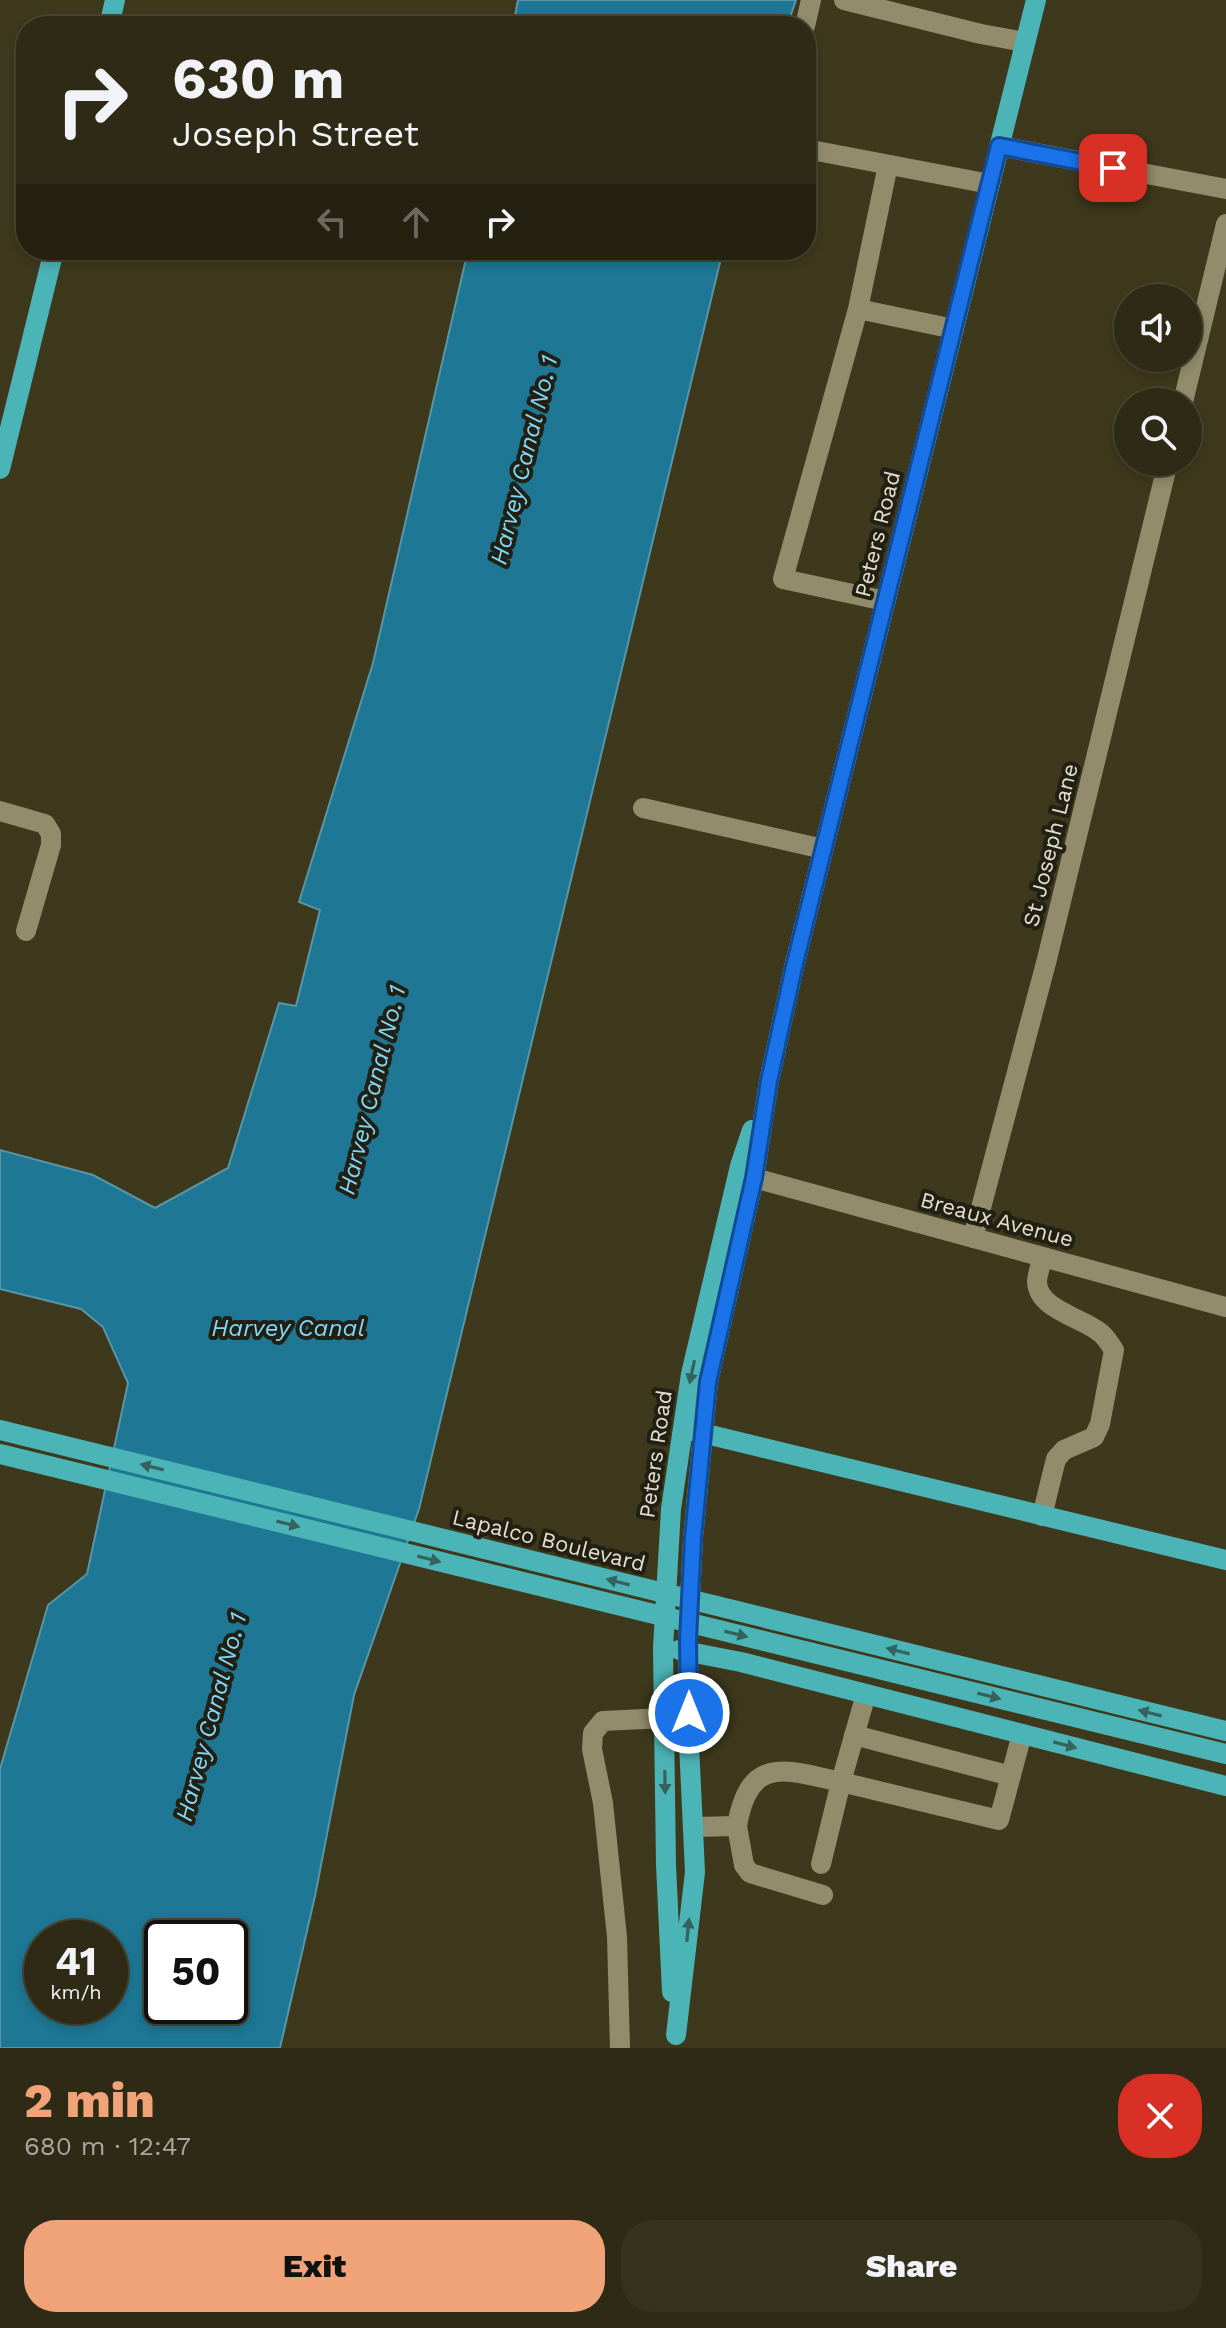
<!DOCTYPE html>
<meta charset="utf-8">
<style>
:root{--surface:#2e2a15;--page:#36321e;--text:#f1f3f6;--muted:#a7a7a0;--line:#494634;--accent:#f0a279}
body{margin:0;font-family:"Work Sans",sans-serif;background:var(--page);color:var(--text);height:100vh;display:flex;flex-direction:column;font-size:30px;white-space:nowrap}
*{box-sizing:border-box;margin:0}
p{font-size:26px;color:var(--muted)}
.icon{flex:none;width:44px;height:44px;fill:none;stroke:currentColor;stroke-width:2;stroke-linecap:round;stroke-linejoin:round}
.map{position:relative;height:2048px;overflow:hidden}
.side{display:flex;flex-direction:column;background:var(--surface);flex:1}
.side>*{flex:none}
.hud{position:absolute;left:16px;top:16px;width:800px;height:244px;border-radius:32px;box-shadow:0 4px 12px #0003,0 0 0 2px var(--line);background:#2e2a15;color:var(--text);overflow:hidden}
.controls{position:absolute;left:1114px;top:284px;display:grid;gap:16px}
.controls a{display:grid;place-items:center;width:88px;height:88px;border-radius:50%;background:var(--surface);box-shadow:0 4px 12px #0003,0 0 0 2px var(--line);font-size:40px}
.speed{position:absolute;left:24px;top:1920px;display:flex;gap:16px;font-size:40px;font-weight:700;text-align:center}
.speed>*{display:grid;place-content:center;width:104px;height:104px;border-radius:50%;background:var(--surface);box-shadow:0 4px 12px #0003,0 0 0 2px var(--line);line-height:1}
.speed small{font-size:20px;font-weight:400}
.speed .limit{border:4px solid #111;border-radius:12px;background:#fff;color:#111}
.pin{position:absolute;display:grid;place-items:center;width:68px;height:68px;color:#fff;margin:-34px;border-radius:16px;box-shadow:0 4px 12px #0006}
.me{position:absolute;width:88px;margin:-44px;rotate:0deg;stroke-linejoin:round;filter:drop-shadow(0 0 6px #0008)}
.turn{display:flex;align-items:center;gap:28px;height:168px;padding:0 24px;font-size:36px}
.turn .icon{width:104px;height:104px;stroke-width:2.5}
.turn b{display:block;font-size:56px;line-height:68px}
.lanes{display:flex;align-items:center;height:76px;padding:0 24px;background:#0003;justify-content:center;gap:40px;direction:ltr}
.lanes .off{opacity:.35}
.round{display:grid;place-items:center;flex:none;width:84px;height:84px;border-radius:32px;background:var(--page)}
.head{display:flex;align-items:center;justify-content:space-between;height:136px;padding:0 24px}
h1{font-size:48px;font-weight:800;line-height:60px;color:var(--accent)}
.primary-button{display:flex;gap:16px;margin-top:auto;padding:16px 24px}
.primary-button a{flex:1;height:92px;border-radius:32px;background:var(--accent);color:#111;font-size:32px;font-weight:800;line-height:92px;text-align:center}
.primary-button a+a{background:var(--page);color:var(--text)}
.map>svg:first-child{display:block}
.water{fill:#1d7795;stroke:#5896a6;stroke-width:2;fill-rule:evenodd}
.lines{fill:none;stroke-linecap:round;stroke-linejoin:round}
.minor{stroke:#928c6d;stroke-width:20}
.major{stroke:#4bb4b6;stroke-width:20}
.oneway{fill:#34625c}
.route-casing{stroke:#114b97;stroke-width:20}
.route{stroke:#1a73e8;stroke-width:14}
.labels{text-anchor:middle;stroke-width:8;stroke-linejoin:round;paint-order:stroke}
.street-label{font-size:22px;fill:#e2dfce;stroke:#221f13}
.water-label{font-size:24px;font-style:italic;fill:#7fd8fa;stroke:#221f13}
</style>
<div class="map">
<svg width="1226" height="2048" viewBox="0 0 1226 2048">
<rect width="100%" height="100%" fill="#3e381c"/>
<path class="water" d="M518,0H796L787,26H513Z
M468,250H723L419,1509L354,1695L315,1896L280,2048H0V1769L48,1605L87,1574L128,1383L103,1327L81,1309L0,1289V1150L93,1175L155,1208L228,1168L279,1003L296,1006L320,910L299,902L373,663ZM42,1938H110V2006H42ZM162,1938H230V2006H162Z"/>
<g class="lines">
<path class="minor" d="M844,0L981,34L1025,42
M805,26L811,0
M999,146L1226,189
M806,149L990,184
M888,165L858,309L954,329
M858,309L783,579L885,601
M1183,402L1226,224
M643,808L823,849
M0,811L45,824L51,834V845L26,931
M754,1178L1226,1307
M973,1238L1047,959L1168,462
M1042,1516L1056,1459L1064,1450L1094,1437L1100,1424L1114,1350C1109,1343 1105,1335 1098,1331C1080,1317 1038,1309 1037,1282C1037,1274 1041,1265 1043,1257
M866,1694L841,1782L999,1820L1022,1734
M854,1735L1011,1776
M737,1826C749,1754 786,1770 841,1782L821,1864
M693,1827L737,1826L744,1865L750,1873L823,1895
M620,2048L617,1937L603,1803L592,1749L593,1733L603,1721L664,1718"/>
<path class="major" d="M109,26L115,0
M0,469L54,250
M0,1430L1226,1731
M694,1431L1226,1560
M0,1454L1226,1754
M679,1650L741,1662L1226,1786
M672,1992L666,1865L663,1648L671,1509L691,1374L740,1166L752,1130
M676,2035L695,1872L689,1744L688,1640L693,1538L708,1382L754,1178L769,1081L794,967L1036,0"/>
</g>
<defs><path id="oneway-solid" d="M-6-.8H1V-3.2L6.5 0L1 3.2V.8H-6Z" transform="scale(2)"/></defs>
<g class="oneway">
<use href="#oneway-solid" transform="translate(692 1372) rotate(102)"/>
<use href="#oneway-solid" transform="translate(152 1467) rotate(-166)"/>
<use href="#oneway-solid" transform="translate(288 1524) rotate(14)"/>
<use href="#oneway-solid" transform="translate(429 1559) rotate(14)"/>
<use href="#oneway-solid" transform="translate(618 1582) rotate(-166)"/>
<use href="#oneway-solid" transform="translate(736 1634) rotate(14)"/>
<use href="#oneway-solid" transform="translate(898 1651) rotate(-166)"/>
<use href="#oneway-solid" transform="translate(989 1696) rotate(14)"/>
<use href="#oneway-solid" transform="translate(1150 1713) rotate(-166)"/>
<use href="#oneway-solid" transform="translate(1065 1745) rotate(15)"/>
<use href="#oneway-solid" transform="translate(665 1782) rotate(89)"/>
<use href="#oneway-solid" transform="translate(688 1930) rotate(-84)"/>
</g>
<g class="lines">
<defs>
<path id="route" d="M689,1713L688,1640L693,1538L708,1382L754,1178L769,1081L794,967L999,146L1113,168"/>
</defs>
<use href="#route" class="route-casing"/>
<use href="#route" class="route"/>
</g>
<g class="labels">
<g class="street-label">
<text transform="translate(877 534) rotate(-76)" y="8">Peters Road</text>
<text transform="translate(1050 845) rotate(-76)" y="8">St Joseph Lane</text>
<text transform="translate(997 1219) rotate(15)" y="8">Breaux Avenue</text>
<text transform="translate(655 1454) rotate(-82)" y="8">Peters Road</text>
<text transform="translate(549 1540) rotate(14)" y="8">Lapalco Boulevard</text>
</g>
<g class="water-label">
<text transform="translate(524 460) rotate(-76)" y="8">Harvey Canal No. 1</text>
<text transform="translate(372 1090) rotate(-76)" y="8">Harvey Canal No. 1</text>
<text x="288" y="1336">Harvey Canal</text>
<text transform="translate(211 1717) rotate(-75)" y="8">Harvey Canal No. 1</text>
</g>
</g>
</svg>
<div class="controls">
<a><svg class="icon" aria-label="sound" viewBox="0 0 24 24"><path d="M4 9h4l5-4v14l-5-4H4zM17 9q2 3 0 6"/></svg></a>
<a><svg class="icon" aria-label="search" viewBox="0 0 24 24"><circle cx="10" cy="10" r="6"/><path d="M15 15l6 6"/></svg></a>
</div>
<div class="speed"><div>41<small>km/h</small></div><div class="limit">50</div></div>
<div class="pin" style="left:1113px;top:168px;background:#d93025"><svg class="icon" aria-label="arrive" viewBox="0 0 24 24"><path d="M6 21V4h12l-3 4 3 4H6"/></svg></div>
<svg class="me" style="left:689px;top:1713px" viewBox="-20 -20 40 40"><circle r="17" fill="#1a73e8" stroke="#fff" stroke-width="3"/><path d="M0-11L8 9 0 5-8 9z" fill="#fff"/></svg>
<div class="hud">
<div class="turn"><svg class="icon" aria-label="right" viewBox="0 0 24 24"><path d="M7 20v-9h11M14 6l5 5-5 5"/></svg><div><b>630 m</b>Joseph Street</div></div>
<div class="lanes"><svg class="icon off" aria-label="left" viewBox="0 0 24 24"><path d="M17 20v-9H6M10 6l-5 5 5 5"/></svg><svg class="icon off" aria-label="ahead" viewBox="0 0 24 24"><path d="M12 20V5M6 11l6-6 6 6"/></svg><svg class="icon" aria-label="right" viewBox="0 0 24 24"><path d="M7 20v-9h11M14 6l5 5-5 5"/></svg></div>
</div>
</div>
<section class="side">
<div class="head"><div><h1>2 min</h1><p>680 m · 12:47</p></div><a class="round" style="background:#d93025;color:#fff"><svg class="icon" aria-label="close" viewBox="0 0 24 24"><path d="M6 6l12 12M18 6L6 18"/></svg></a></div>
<div class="primary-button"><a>Exit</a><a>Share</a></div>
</section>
